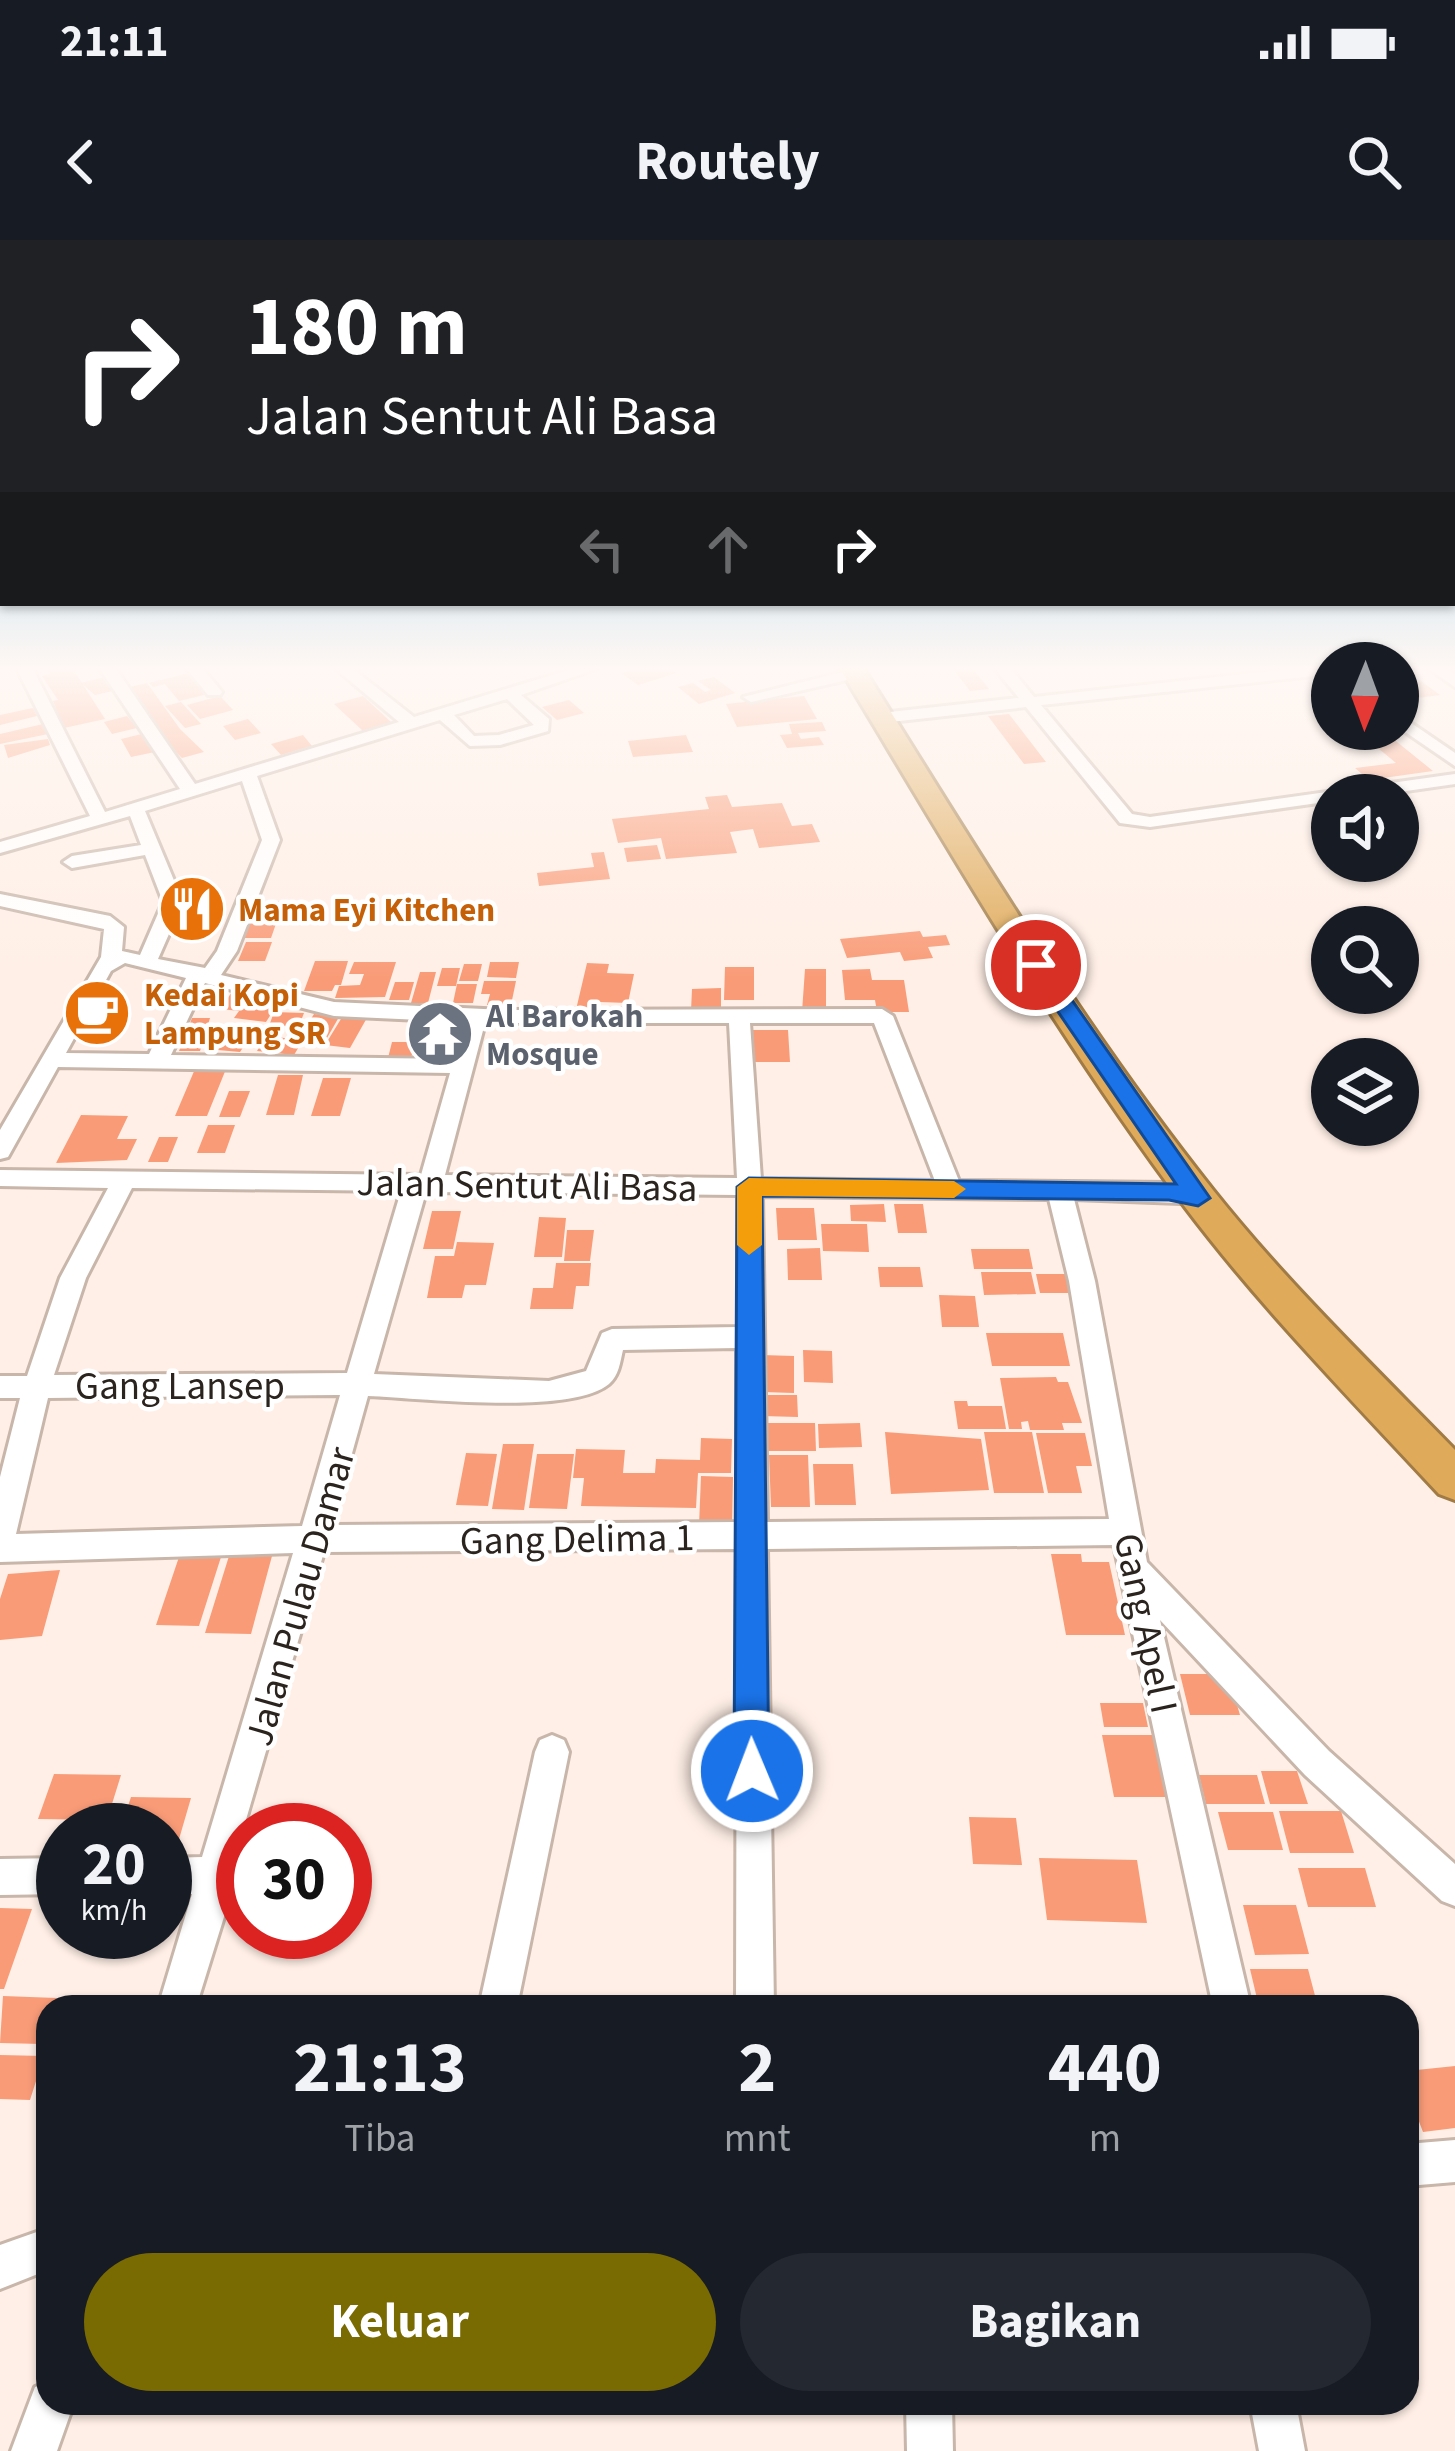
<!DOCTYPE html>
<html lang="id">
<style>
:root{--surface:#171b24;--page:#242831;--text:#f1f3f6;--muted:#9ea1a6;--accent:#796a02}
body{margin:0;font-family:"Source Sans 3",sans-serif;background:var(--page);color:var(--text);height:100vh;display:flex;flex-direction:column;font-size:45px;white-space:nowrap}
*{box-sizing:border-box;margin:0}
p{font-size:39px;color:var(--muted)}
.icon{flex:none;width:66px;height:66px;fill:none;stroke:currentColor;stroke-width:2;stroke-linecap:round;stroke-linejoin:round}
.map{position:relative;flex:1;overflow:hidden}
.panel{position:absolute;left:36px;top:1755px;width:1383px;height:420px;display:flex;flex-direction:column;background:var(--surface);border-radius:36px;box-shadow:0 3px 9px #0004}
.panel>*{flex:none}
.banner{position:absolute;left:0px;top:0px;width:1455px;height:366px;box-shadow:0 3px 9px #0004;background:#202124;color:#fff;overflow:hidden}
.needle{width:78px;rotate:181deg}
.fabs{position:absolute;left:1311px;top:402px;display:grid;gap:24px}
.fabs a{display:grid;place-items:center;width:108px;height:108px;border-radius:50%;background:var(--surface);box-shadow:0 3px 9px #0004;font-size:60px}
.speed{position:absolute;left:36px;top:1563px;display:flex;gap:24px;font-size:60px;font-weight:700;text-align:center}
.speed>*{display:grid;place-content:center;width:156px;height:156px;border-radius:50%;background:var(--surface);box-shadow:0 3px 9px #0004;line-height:1}
.speed small{font-size:30px;font-weight:400}
.speed .limit{border:18px solid #d22;background:#fff;color:#111}
.pin{position:absolute;display:grid;place-items:center;width:102px;height:102px;color:#fff;margin:-51px;border:6px solid #fff;border-radius:50%;box-shadow:0 3px 12px #0007}
.me{position:absolute;width:132px;margin:-66px;rotate:359deg;stroke-linejoin:round;filter:drop-shadow(0 0 9px #0008)}
.turn{display:flex;align-items:center;gap:42px;height:252px;padding:0 48px;font-size:54px}
.turn .icon{width:156px;height:156px;stroke-width:2.5}
.turn b{display:block;font-size:84px;line-height:102px}
.lanes{display:flex;align-items:center;height:114px;padding:0 48px;background:#0003;justify-content:center;gap:60px;direction:ltr}
.lanes .off{opacity:.35}
.eta{display:flex;justify-content:space-evenly;align-items:center;height:204px;text-align:center}
.eta b{font-size:72px;font-weight:700;line-height:84px}
.action{display:flex;gap:24px;margin-top:auto;padding:24px 48px}
.action a{flex:1;height:138px;border-radius:72px;background:var(--accent);color:#fff;font-size:48px;font-weight:700;line-height:138px;text-align:center}
.action a+a{background:var(--page);color:var(--text)}
.status{display:flex;justify-content:space-between;align-items:center;height:84px;padding:0 60px;background:var(--surface);direction:ltr}
.status svg{height:33px;fill:currentColor}
header{display:flex;justify-content:space-between;align-items:center;height:156px;padding:0 48px;background:var(--surface);font-size:54px;font-weight:700}
.map>svg:first-child{display:block}
.building{fill:#f99b77}
.lines{fill:none;stroke-linecap:round;stroke-linejoin:round}
.minor-casing{stroke:#c8b6aa;stroke-width:6}
.highway-casing{stroke:#a07b45;stroke-width:6}
.minor{fill:#fff;fill-rule:evenodd}
.highway{fill:#dfaa5a;fill-rule:evenodd}
.route{fill:#1a73e8;stroke:#114b97;stroke-width:3}
.slow{fill:#f59e0b}
.labels{text-anchor:middle;stroke-width:9;stroke-linejoin:round;paint-order:stroke}
.far-food-label{font-size:33px;font-weight:bold;fill:#c56008;stroke:#fff;text-anchor:start}
.far-worship-label{font-size:33px;font-weight:bold;fill:#5b616d;stroke:#fff;text-anchor:start}
.street-label{font-size:39px;fill:#2a231e;stroke:#fff}
</style>
<div class="status"><b>21:11</b><svg viewBox="0 0 49 12"><path d="M0 12V9h3v3zM5 12V6h3v6zM10 12V3h3v9zM15 12V0h3v12zM26 1h20v11H26zM47 4h2v5h-2z"/></svg></div>
<header><svg class="icon" aria-label="back" viewBox="0 0 24 24"><path d="M15 5l-7 7 7 7"/></svg>Routely<svg class="icon" aria-label="search" viewBox="0 0 24 24"><circle cx="10" cy="10" r="6"/><path d="M15 15l6 6"/></svg></header>
<div class="map">
<svg width="1455" height="2211" viewBox="0 0 1455 2211">
<rect width="100%" height="100%" fill="#ffefe6"/>
<path class="building" d="M46,429H73L105,479L64,488L53,461L58,460L42,436L50,434Z
M637,429H671L677,433L638,445L621,433Z
M953,429H973L989,449L970,451Z
M189,433L204,455L179,461L165,444L153,447L149,443Z
M109,436L121,449L95,455L81,443Z
M714,437L735,453L699,464L678,447L693,443L705,452L711,450L698,441Z
M1421,441L1440,455L1417,458L1405,449H1398V443Z
M147,443L180,489L204,512L182,518L173,509L130,447Z
M220,456L233,470L200,479L187,465Z
M363,456L392,483L363,491L334,464Z
M804,456L817,479L737,487L726,464Z
M569,460L584,473L557,480L542,467Z
M181,462L201,484L185,488L165,466Z
M33,468L37,476L0,485V475Z
M1009,474L1046,522L1024,524L988,476Z
M127,476L137,488L112,494L104,482Z
M248,479L261,493L235,500L223,486Z
M822,482L826,491L798,493L801,499L819,497L824,505L787,508L780,495L792,494L789,484Z
M43,484L48,494L0,504V494Z
M1355,489H1381L1433,531L1369,540L1355,528L1396,523Z
M150,492L155,512L131,517L121,499Z
M303,495L312,506L281,515L271,504Z
M686,495L693,512L633,517L628,501Z
M48,499L50,505L8,518L4,505Z
M727,555L732,567L782,563L792,586L812,584L820,602L759,608L753,589L730,592L737,613L666,619L661,598L618,603L612,579L709,569L705,557Z
M657,605L661,619L627,622L624,608Z
M604,612L610,639L539,646L537,633L594,627L591,613Z
M258,661H283L278,675H252Z
M252,678H278L271,698H244Z
M920,691L923,697L946,695L950,705L928,707L933,718L904,721L900,712L847,718L840,699Z
M246,702H272L265,721H238Z
M315,721H348L341,745H335L332,751H304Z
M354,722H396L385,757L335,758L339,746L360,745L364,734H349Z
M490,722H519L516,738L487,737Z
M587,723L609,724L607,733L634,734L628,763L600,762L598,775L575,774Z
M464,724H482L478,741H459Z
M725,727H754V760H724Z
M442,728H460L456,746H437Z
M805,729H826V772H802Z
M870,729L872,740H904L909,772H877L875,760H845L842,730Z
M420,732H436L428,763H411Z
M207,741H232L221,763L197,762Z
M484,741H516L511,765H487L490,754H481Z
M395,742H414L409,760H389Z
M457,744H477L473,763H453Z
M721,748V771H691L692,749Z
M233,750L251,752L282,757L266,782L234,778L239,771L221,769Z
M274,772L304,773L299,786H269Z
M314,774L339,777L327,798L301,795Z
M344,774L368,776L350,808L325,805Z
M192,778H210L200,811H179Z
M424,779H463L456,807H417Z
M257,787L271,789L266,796L303,800L294,815L257,811L262,802L248,800Z
M753,790H788L790,822H754Z
M228,795L250,797L240,812L218,810Z
M392,802H415L410,822H387Z
M195,829H226L207,876H175Z
M278,835H303L294,875H266Z
M323,838H351L340,876H311Z
M229,851H250L240,877H219Z
M81,875L128,876L117,899H137L127,920L56,923Z
M208,885H235L225,913H197Z
M159,897H178L168,922H148Z
M884,964L886,982L851,981L850,965Z
M894,964H923L927,993H898Z
M776,968H814L817,1000H778Z
M432,971H461L453,1009H423Z
M539,977L566,978L562,1017H534Z
M821,984H867L869,1012L823,1011Z
M567,990H594L590,1021H564Z
M457,1002L494,1003L486,1045H465L462,1058H427L435,1016H454Z
M820,1008L822,1040H788L787,1009Z
M971,1009H1029L1033,1029H974Z
M556,1023H591L589,1046H576L573,1069H530L533,1048H553Z
M878,1027H920L923,1047H880Z
M981,1032H1031L1036,1054L984,1055Z
M1036,1034H1073L1078,1053H1040Z
M939,1055L975,1056L979,1087H942Z
M986,1093H1063L1070,1126H992Z
M803,1110L832,1111L833,1143L804,1142Z
M760,1115L794,1116V1153L760,1152Z
M1056,1137L1058,1142H1068L1082,1183H1062L1064,1190H1030L1028,1181L1021,1182L1022,1189H1009L1000,1138Z
M760,1155H797L798,1177L760,1176Z
M954,1161H967L968,1166H1002L1006,1189H958Z
M766,1183H815L816,1211H766Z
M860,1183L862,1207L819,1208L818,1184Z
M885,1192L981,1199L989,1250L891,1254Z
M984,1192H1032L1044,1253H994Z
M1036,1193H1085L1092,1226H1076L1082,1253H1048Z
M701,1198L732,1199L731,1233H698L696,1268L581,1266L584,1238H573L576,1209L625,1210L623,1233H655L656,1219L700,1220Z
M503,1204H534L524,1270L492,1269Z
M466,1213L497,1214L488,1266L456,1265Z
M537,1214H574L567,1269L529,1268Z
M769,1215H808L810,1267H771Z
M813,1224H853L856,1265H815Z
M701,1236L733,1237L732,1287L699,1286Z
M1051,1314H1081L1082,1322H1109L1125,1395H1066Z
M229,1316H272L251,1394L205,1393Z
M179,1317H221L199,1386L156,1385Z
M60,1330L42,1396L0,1400V1359L8,1334Z
M1180,1434H1228L1240,1475H1190Z
M1100,1463H1143L1148,1487H1104Z
M1102,1495H1156L1170,1557H1114Z
M1261,1531H1297L1308,1564H1270Z
M54,1534L121,1535L107,1580L38,1579Z
M1199,1535H1257L1265,1564H1206Z
M131,1557L191,1558L170,1630L165,1629V1590H120Z
M1279,1571H1341L1354,1613H1290Z
M1218,1572H1273L1283,1610H1228Z
M969,1577L1016,1578L1022,1625L973,1624Z
M1039,1618L1137,1620L1147,1683L1047,1680Z
M1298,1628H1365L1376,1667H1308Z
M1243,1665H1296L1309,1714L1255,1715Z
M0,1668L32,1669L4,1749H0Z
M1250,1729H1308L1318,1767H1259Z
M3,1756L57,1758L54,1767H48L42,1804L0,1803Z
M0,1815L44,1816L30,1860L0,1859Z
M1455,1826V1888L1423,1892L1407,1850V1831Z"/>
<g class="lines">
<defs>
<path id="minor" d="M17,429H33L105,572L180,549L100,429H116L195,544L399,482L336,429H353L414,477L572,429H596L521,455L549,479L548,491L500,505L470,506L440,480L257,536L280,600L237,711L221,735L334,762L505,770L882,769L893,776L959,941L1169,943L1207,952L1210,958L1207,964L1074,959L1095,1041L1147,1322L1329,1511L1455,1624V1666L1442,1661L1305,1535L1160,1380L1251,1767H1213L1114,1305L767,1309L774,1767H736L737,1309L324,1312L243,1590L237,1635L196,1767H158L192,1654H165V1618L202,1617L293,1313L0,1322V1237L20,1158H0V1136H27L60,1038L108,948L0,946V930L421,935L450,833L58,827L8,917L0,919V890L101,717L104,689L0,666V654L110,676L124,687L122,711L140,715L163,662L145,615L72,628L63,622L72,616L141,605L130,576L0,613V602L90,576ZM507,459L534,485L499,495L474,496L454,475ZM242,541L262,600L217,711L205,728L158,719L183,662L145,571ZM125,723L186,738L149,814L66,813L111,731ZM205,743L334,776L464,782L453,819L171,815ZM485,783H729L737,938L445,935ZM750,783H874L935,941L761,939ZM132,948L401,951L347,1133L54,1135L86,1038ZM426,952L738,955V1087L612,1089L602,1093L586,1131L549,1141L374,1134ZM762,956L1049,959L1069,1041L1109,1279L767,1282ZM737,1108V1282L332,1285L368,1156C420,1158 571,1176 609,1144C619,1135 620,1123 623,1110ZM336,1155H340L302,1286L16,1294L48,1158Z
M187,429H203L222,452L220,455H208Z
M855,429L863,434L860,437L751,462L743,457Z
M995,429H1011L1034,457L1290,429H1332V434L1041,465L1132,574L1150,577L1455,534V544L1378,555H1332V561L1150,587L1120,583L1026,467L881,483L873,478L881,473L1019,458Z
M1429,429H1447L1455,435V447Z
M1398,474L1455,513V526L1398,487Z
M552,1495L564,1500L569,1512L517,1767H479L535,1512L540,1500Z
M63,1618V1654L0,1655V1619Z
M1455,1900V1942L1407,1946V1904Z
M48,1988V2030L0,2049V2005Z
M48,2142V2163H74L57,2211H11L35,2147Z
M906,2163H952L953,2211H907Z
M1250,2163H1296L1305,2211H1259Z"/>
<path id="highway" d="M840,429H864C975,606 1083,787 1213,950C1287,1043 1372,1125 1455,1210V1260L1439,1254C1352,1160 1262,1069 1185,967C1057,797 950,611 840,429Z"/>
</defs>
<use href="#minor" class="minor-casing"/>
<use href="#highway" class="highway-casing"/>
<use href="#minor" class="minor"/>
<use href="#highway" class="highway"/>
</g>
<linearGradient id="sky" x2="0" y2="1"><stop stop-color="#65baea"/><stop offset="0.58" stop-color="#fff8f4"/><stop offset="1" stop-color="#fff8f4" stop-opacity="0"/></linearGradient>
<rect width="1455" height="738" fill="url(#sky)"/>
<path class="route" d="M1036,719L1044,720L1210,958L1198,966L1169,960L762,956L769,1531L764,1544L752,1549L739,1544L734,1531L737,947L749,938L1176,944L1026,725Z"/>
<path class="slow" d="M749,938L954,941L966,949L954,958L762,956V1005L749,1015L737,1005V947Z"/>
<defs>
<symbol id="restaurant-disc" viewBox="-11 -11 22 22"><circle r="9.5" fill="#e8710a" stroke="#fff"/><path d="M-5-6h1v4h1v-4h1v4h1v-4h1v5L-1.5 .5V6h-2V.5L-5-1ZM5-6V6H3V1.5H1.5Q1.5-4 5-6Z" fill="#fff"/></symbol>
<symbol id="cafe-disc" viewBox="-11 -11 22 22"><circle r="9.5" fill="#e8710a" stroke="#fff"/><path d="M-5.5-4.5H6V0H3Q3 3.5 0 3.5H-2.5Q-5.5 3.5-5.5 0ZM3-3.2v2h1.7v-2ZM-6 4.5H4V6H-6Z" fill="#fff"/></symbol>
<symbol id="temple-disc" viewBox="-11 -11 22 22"><circle r="9.5" fill="#6b7280" stroke="#fff"/><path d="M0-6L5-2H3V0L6.5 2.5H4V6H1.5V3h-3V6H-4V2.5H-6.5L-3 0V-2H-5Z" fill="#fff"/></symbol>
</defs>
<g fill-rule="evenodd">
<use href="#restaurant-disc" x="154" y="631" width="76" height="76"/>
<use href="#cafe-disc" x="59" y="735" width="76" height="76"/>
<use href="#temple-disc" x="402" y="756" width="76" height="76"/>
</g>
<g class="labels">
<g class="far-food-label">
<text x="238" y="681">Mama Eyi Kitchen</text>
<text x="144" y="766">Kedai Kopi<tspan x="144" dy="38">Lampung SR</tspan></text>
</g>
<g class="far-worship-label">
<text x="486" y="787">Al Barokah<tspan x="486" dy="38">Mosque</tspan></text>
</g>
<g class="street-label">
<text transform="translate(527 944) rotate(1)" y="14">Jalan Sentut Ali Basa</text>
<text x="180" y="1159">Gang Lansep</text>
<text transform="translate(577 1298) rotate(-1)" y="14">Gang Delima 1</text>
<text transform="translate(299 1356) rotate(-74)" y="14">Jalan Pulau Damar</text>
<text transform="translate(1147 1383) rotate(78)" y="14">Gang Apel I</text>
</g>
</g>
</svg>
<div class="fabs">
<a><svg class="needle" viewBox="-14 -14 28 28"><path d="M0-13l5 13h-10z" fill="#e53935"/><path d="M0 13l5-13h-10z" fill="#9ea1a6"/></svg></a>
<a><svg class="icon" aria-label="sound" viewBox="0 0 24 24"><path d="M4 9h4l5-4v14l-5-4H4zM17 9q2 3 0 6"/></svg></a>
<a><svg class="icon" aria-label="search" viewBox="0 0 24 24"><circle cx="10" cy="10" r="6"/><path d="M15 15l6 6"/></svg></a>
<a><svg class="icon" aria-label="layers" viewBox="0 0 24 24"><path d="M12 4l9 5-9 5-9-5zM3 14l9 5 9-5"/></svg></a>
</div>
<div class="speed"><div>20<small>km/h</small></div><div class="limit">30</div></div>
<div class="pin" style="left:1036px;top:725px;background:#d93025"><svg class="icon" aria-label="arrive" viewBox="0 0 24 24"><path d="M6 21V4h12l-3 4 3 4H6"/></svg></div>
<svg class="me" style="left:752px;top:1531px" viewBox="-20 -20 40 40"><circle r="17" fill="#1a73e8" stroke="#fff" stroke-width="3"/><path d="M0-11L8 9 0 5-8 9z" fill="#fff"/></svg>
<div class="banner">
<div class="turn"><svg class="icon" aria-label="right" viewBox="0 0 24 24"><path d="M7 20v-9h11M14 6l5 5-5 5"/></svg><div><b>180 m</b>Jalan Sentut Ali Basa</div></div>
<div class="lanes"><svg class="icon off" aria-label="left" viewBox="0 0 24 24"><path d="M17 20v-9H6M10 6l-5 5 5 5"/></svg><svg class="icon off" aria-label="ahead" viewBox="0 0 24 24"><path d="M12 20V5M6 11l6-6 6 6"/></svg><svg class="icon" aria-label="right" viewBox="0 0 24 24"><path d="M7 20v-9h11M14 6l5 5-5 5"/></svg></div>
</div>
<section class="panel">
<div class="eta">
<div><b>21:13</b><p>Tiba</p></div>
<div><b>2</b><p>mnt</p></div>
<div><b>440</b><p>m</p></div>
</div>
<div class="action"><a>Keluar</a><a>Bagikan</a></div>
</section>
</div>
